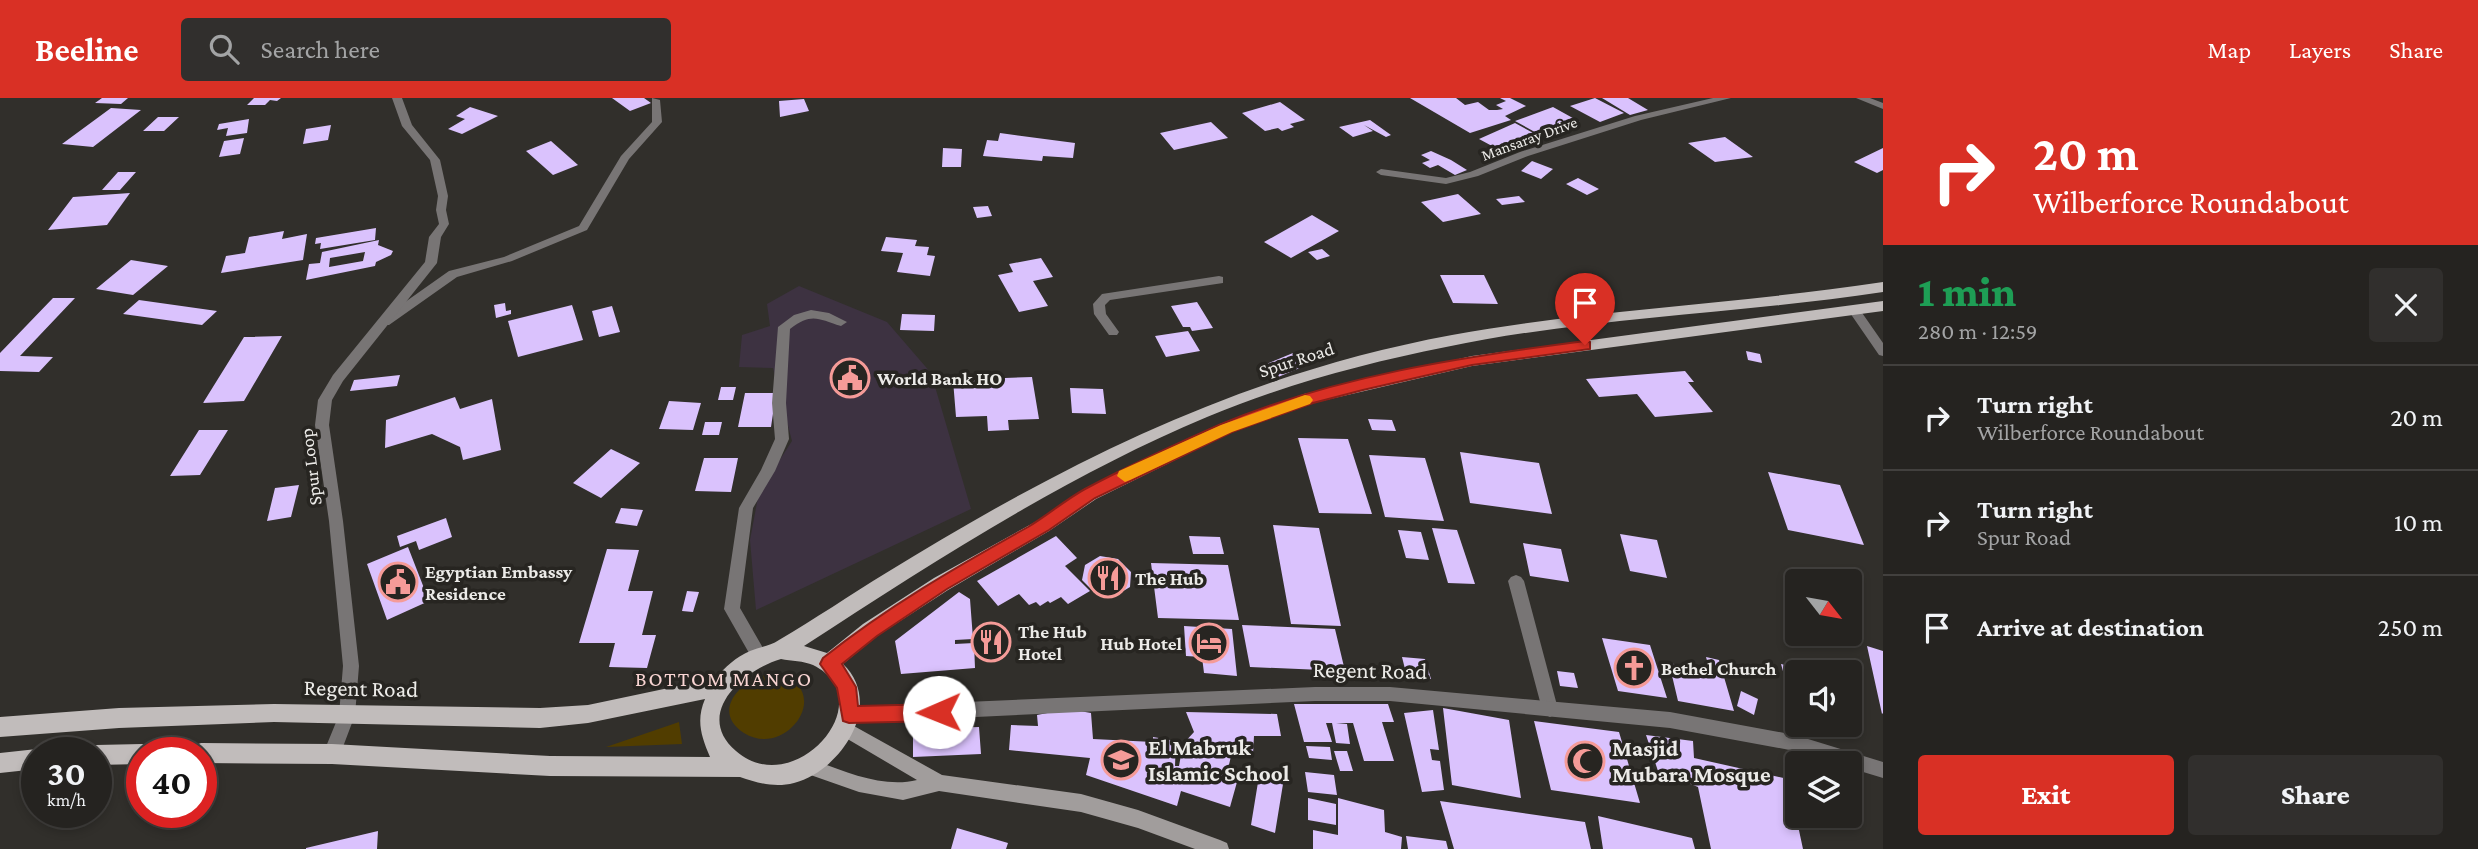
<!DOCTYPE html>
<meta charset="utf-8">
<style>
:root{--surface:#252320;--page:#312f2d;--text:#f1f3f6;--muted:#a3a4a5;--line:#42403e;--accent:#d93025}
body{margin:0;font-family:"Crimson Pro",serif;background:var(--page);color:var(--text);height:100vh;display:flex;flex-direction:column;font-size:26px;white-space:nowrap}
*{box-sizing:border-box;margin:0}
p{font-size:23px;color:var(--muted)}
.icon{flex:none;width:38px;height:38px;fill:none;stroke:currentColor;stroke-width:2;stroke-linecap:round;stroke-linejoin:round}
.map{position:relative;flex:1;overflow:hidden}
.details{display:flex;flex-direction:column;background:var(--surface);width:595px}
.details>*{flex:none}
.banner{background:#d93025;color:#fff;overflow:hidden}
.needle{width:46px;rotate:121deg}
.buttons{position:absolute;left:1785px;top:471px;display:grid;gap:14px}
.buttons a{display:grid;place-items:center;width:77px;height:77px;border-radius:7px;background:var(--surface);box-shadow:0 4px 10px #0003,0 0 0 2px var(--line);font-size:35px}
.speed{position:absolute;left:21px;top:639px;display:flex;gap:14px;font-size:35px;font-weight:700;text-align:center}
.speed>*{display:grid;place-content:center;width:91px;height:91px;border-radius:50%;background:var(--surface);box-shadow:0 4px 10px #0003,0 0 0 2px var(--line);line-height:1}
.speed small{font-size:18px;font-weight:400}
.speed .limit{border:10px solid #d22;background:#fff;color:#111}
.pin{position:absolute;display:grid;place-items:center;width:60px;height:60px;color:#fff;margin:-72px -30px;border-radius:50% 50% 50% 0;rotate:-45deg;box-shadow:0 0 7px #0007}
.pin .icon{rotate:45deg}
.me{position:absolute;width:77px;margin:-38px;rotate:269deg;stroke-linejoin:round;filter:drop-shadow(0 0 5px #0008)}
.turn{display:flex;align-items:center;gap:24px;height:147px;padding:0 35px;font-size:32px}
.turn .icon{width:91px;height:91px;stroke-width:2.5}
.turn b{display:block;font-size:49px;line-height:60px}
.round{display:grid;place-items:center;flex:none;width:74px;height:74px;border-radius:7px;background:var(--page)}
.overview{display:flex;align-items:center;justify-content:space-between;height:119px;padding:0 35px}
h1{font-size:42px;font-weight:800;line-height:52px;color:#1e9e55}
.primary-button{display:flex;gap:14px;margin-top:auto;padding:14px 35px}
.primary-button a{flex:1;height:80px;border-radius:7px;background:var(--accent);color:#fff;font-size:28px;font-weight:800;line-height:80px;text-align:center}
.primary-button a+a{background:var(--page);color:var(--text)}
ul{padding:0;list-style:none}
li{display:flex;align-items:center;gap:21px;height:105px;padding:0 35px;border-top:2px solid var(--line)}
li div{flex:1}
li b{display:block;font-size:26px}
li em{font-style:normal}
header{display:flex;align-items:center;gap:42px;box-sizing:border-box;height:98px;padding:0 35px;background:var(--accent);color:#fff}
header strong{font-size:33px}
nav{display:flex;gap:38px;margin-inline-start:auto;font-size:24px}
.search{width:490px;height:63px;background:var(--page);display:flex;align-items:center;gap:18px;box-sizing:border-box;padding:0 24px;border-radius:7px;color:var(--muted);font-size:26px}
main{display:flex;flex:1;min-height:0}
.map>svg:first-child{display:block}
.commercial{fill:#3d3241}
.green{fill:#513d00}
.building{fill:#dac2fd;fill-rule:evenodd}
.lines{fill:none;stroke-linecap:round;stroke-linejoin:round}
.service{fill:#787575;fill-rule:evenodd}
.minor{fill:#787575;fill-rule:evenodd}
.tertiary{fill:#787575;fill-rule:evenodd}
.secondary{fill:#a19d9c;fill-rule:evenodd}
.primary{fill:#c1bcbb;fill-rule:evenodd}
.route{fill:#d93025;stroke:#8d1f18;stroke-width:2}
.slow{fill:#f59e0b}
.labels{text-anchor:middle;stroke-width:7;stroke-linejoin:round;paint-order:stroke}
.far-street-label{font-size:16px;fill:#ecebe8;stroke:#272521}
.street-label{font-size:19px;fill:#ecebe8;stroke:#272521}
.poi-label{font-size:19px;font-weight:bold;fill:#ecebe8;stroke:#272521;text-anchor:start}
.neighbourhood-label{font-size:21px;letter-spacing:2px;fill:#f9d5d3;stroke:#272521}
.near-street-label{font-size:23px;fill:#ecebe8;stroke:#272521}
.near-poi-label{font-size:23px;font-weight:bold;fill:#ecebe8;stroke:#272521;text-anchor:start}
</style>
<header>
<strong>Beeline</strong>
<div class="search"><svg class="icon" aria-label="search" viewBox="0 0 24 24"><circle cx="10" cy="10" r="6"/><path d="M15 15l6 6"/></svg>Search here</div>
<nav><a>Map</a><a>Layers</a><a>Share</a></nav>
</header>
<main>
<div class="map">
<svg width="1883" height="751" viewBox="0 0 1883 751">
<rect width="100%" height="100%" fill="#312f2b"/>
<path class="commercial" d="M799,188L887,224L931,275L971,411L756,512L750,442L759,394L792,343L773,270L739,269L742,237L770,228L767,206Z"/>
<path class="green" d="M776,575C837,591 786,662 744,635C709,613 743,577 776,575Z
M679,624L682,646L606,649Z"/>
<path class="building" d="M102,0H128L121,6L95,5Z
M254,0H281L277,3L270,2L265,7H247Z
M612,0H644L651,5L630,13Z
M1410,0H1456L1465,7L1478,4L1489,12H1497L1503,11L1496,7L1506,3L1500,0H1510L1526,8L1505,18L1511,22L1470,35Z
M1595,0L1624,15L1600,24L1570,8Z
M1602,0H1628L1648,12L1630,17Z
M804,1L809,13L780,19L779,3Z
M1280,4L1305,22L1290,26L1294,29L1282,33L1278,30L1265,33L1242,15Z
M470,9L498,18L462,36L448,31L465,21L456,18Z
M1553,9L1580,24L1542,38L1515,23Z
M111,10L141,12L93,49L62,46Z
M158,19H179L164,33H143Z
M249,21L247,35L226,38L228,30L217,32L219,26Z
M1370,22L1391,37L1386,39L1364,27L1373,33L1353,39L1339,29Z
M1211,24L1228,40L1174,52L1160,35Z
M1515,25L1537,37L1529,40L1534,42L1505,55L1479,41Z
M331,27L328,42L303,46L306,31Z
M1000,35L1075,45L1073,60L1043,58L1042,63L983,58L987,42L998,43Z
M1725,39L1753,59L1715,64L1688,45Z
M244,40L240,56L219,59L224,43Z
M551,43L578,67L553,77L526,53Z
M943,50L962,51L961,69H942Z
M1883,50V72L1877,75L1854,64Z
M1431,53L1451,62L1467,72L1455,77L1438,67L1430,70L1422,65L1430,62L1421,57Z
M1532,63L1553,71L1541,81L1521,73Z
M118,74H136L120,92H102Z
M1578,80L1599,91L1587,97L1566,86Z
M130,95L107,127L48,132L73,99Z
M1458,96L1481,116L1443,124L1421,104Z
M1519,98L1525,104L1502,107L1496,101Z
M988,108L992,118L977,120L973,109Z
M1312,117L1339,133L1291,160L1264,144Z
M376,130L375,142L320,151L321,145L315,146L316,140Z
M284,133L282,141L307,136L303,162L221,175L226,158L245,155L249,139Z
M886,139L917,142L915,148L929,149L927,157L935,158L930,178L897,174L903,155L881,153Z
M379,142L378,147L393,153L391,157L376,164L375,168L306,182L309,166L320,165L322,154ZM365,154L363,163L329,169L330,160Z
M1322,151L1330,158L1317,162L1308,154Z
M1041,160L1053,179L1033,183L1048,208L1019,214L998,177L1013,174L1009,166Z
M131,162L168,168L133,197L96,191Z
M1440,177H1484L1498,206L1453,205Z
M1606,194L1611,201L1592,202L1587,195Z
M53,200H75L20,258L53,259L39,274L0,273V255Z
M139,202L217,213L202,227L123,216Z
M1197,204L1213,230L1192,233L1190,229H1183L1171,208Z
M505,205L506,213L511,212V216L496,220L494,207Z
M572,207L583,242L518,259L508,223Z
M612,208L620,234L599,239L592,213Z
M902,216L935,217L934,233L900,232Z
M1188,233L1200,253L1166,259L1155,238Z
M282,238L244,303L203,305L244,239Z
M1746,253L1760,256L1762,265L1748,262Z
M1293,255L1307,267L1278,279L1264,267Z
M1685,273L1694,284H1688L1713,314L1655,319L1637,296L1599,299L1586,281Z
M400,277L397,288L350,293L354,282Z
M1032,279L1039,321L1008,322L1009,332L988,333L987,318L956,319L953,282Z
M721,289H736L733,302H718Z
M1070,290L1103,291L1106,316L1072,315Z
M745,295H776L771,329H738Z
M455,299L460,311L492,301L501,352L463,362L460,349L432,336L385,350L386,322Z
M669,303L701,305L693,332L659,331Z
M1368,321L1392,322L1396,333L1372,332Z
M705,324H722L719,337H702Z
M199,332H228L200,377L170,378Z
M1298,340L1348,341L1372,416L1319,415Z
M611,351L640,365L601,400L573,385Z
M1460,354L1539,365L1552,416L1470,405Z
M1369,357L1425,360L1444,423L1385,419Z
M704,360H738L731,394L695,393Z
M1768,374L1840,387L1864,447L1788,432Z
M299,387L291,419L267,423L275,390Z
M621,410L643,412L637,428L615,425Z
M446,420L452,439L419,452L416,443L400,449L397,438Z
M1273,427L1319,430L1341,528L1291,526Z
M1432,430L1457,432L1475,486L1448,485Z
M1398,432L1421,434L1429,462L1406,460Z
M1620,436L1657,442L1667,480L1630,473Z
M1056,438L1077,460L1065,468L1090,493L1068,506L1061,499L1050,505L1048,503L1040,508L1036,504L1029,507L1019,496L998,508L977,483Z
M1189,438L1220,439L1224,456H1193Z
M1523,445L1561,451L1569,484L1530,478Z
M408,449L429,503L387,522L367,466Z
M607,451L639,452L628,493H653L642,537H656L647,570L609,569L615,545H579Z
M1100,458L1118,461L1131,474L1130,489L1115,498L1095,495L1082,482L1085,467Z
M1151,465L1228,467L1239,522L1158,520Z
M687,493L699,494L693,514L682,513Z
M959,494L970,501L973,541L955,542V546L974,545L975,570L901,576L895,543Z
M1242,527L1335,531L1345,573L1250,569Z
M1184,528L1232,531L1237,578L1204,575L1202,559L1186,558Z
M1602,540L1650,547L1667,600L1618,593Z
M1867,548L1883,553V615L1882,616Z
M1402,559L1425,561L1431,581L1407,579Z
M1706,559L1719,562L1734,613L1678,603L1669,565L1710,573Z
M1781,566L1812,573L1797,574V603L1791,602Z
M1557,573L1574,575L1578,590L1560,588Z
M1741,593L1758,601L1754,617L1737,608Z
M1294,606H1388L1394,624H1382L1394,663H1364L1353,625H1336L1347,626L1350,646L1336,645L1332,625H1326L1332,644H1304Z
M1443,610L1509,622L1521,700L1452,687Z
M1068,611L1091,615L1093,641L1153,644V639L1176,643L1175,668H1179L1183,646L1194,634L1186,614L1277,616L1281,638H1254L1253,656L1234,646L1226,679L1237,684L1230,709L1181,693L1177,708L1086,677L1090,660L1009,652L1011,627L1038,628L1037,617Z
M1433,612L1439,652L1430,651L1432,662L1440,663L1444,692L1422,694L1404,615Z
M1534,623L1619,634L1640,705L1551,692Z
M979,629L981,656L913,659V631Z
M1646,637L1693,643L1694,660L1788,681L1803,751H1711L1698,689L1658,673Z
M1306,648L1330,649L1332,662L1309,660Z
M1334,653H1347L1353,673H1340Z
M1260,672L1284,680L1275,735L1251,727Z
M1305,674L1334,677L1337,697L1308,694Z
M1308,700L1336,706V727L1308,722Z
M1338,700L1384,712L1385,734L1402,739L1401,751H1313V732L1338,737Z
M1440,703L1585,724L1591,751H1454Z
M1598,718L1692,740L1695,751H1603Z
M957,730L1008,745L1006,751H951Z
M378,733L377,751H306V750Z
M1406,738L1446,743L1448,751H1408Z"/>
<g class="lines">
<path class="service" d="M1219,178L1223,179V185L1110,202L1105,207L1106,216L1119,234L1117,237H1109L1094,216L1093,206L1102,196Z
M1854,208L1858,209L1883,245V258L1879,257L1848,212Z
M811,212L829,215L847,224L841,228C818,221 812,214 790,231L786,305L789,341L775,373L753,410L740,510L767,557L765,562L759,564L753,562L724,511L739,410L761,372L775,341L772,305L778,229L794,217Z
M1516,477L1521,479L1524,483L1558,611L1556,616L1550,619L1544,616L1542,611L1508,483L1511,479Z"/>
<path class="minor" d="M652,0L660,2L662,24L629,61L587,132L512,163L457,179L389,227H381L379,224L381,221L449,173L504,159L579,128L621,58L652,24Z
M1713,0H1731L1641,22L1528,58L1478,78L1446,86L1381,77L1376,74L1381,71L1446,80L1470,74L1520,54L1635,18Z"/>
<path class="tertiary" d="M392,0H402L412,27L440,62L448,98L446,112L449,126L441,139L437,165L343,283L332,302L329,327L343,423L359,568L355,617L338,662L332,664L326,662L323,656L339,617L343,568L329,423L315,327L318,302L333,277L425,164L429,139L439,126L436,112L438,98L430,62L402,28Z
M1856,0H1870L1883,5V11Z
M1315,589H1390L1670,614L1795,637L1883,664V680L1850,670V665H1834L1795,653L1670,630L1390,603H1315L849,625L843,622L841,617L843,612L849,609Z"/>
<path class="secondary" d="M845,623L942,677L1081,696L1138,712L1220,742L1227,745L1229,751H1195L1138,730L1081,714L939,693L903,702L859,694L802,674L799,668L802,662L808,660C841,672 882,691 917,682L839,636L836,631L839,626Z"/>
<path class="primary" d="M1883,184V194C1738,216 1590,219 1446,249C1365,265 1284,287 1207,319C1064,379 933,464 804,548L827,555L863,526L934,480L1037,423L1084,391L1220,326L1304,296L1472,258L1883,203V213L1472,268L1313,305L1232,334L1096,401L1049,433L948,492L877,538L843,566C885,606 841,673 794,685C775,690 757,685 740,679L550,678L332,666L201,665V654H190L193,648L201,645L332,646L550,658L710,659C701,638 696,622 705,601L588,625L540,630L274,624L119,630L0,639V619L119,610L274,606L540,610L588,607L716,580C725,569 736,559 750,553C760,549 770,548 779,542C815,521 850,497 886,475C1066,364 1241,276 1452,237C1594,211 1740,206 1883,184ZM781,561C791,563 804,563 813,567C884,602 794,704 736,653C693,616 743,572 781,561Z
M142,646L150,649L152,654H142V666L96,667V654H86L88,650L96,647Z
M37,651L45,654H37V671L0,675V655Z"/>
</g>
<path class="route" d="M1585,243L1590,244V251L1472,267L1363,292L1313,305L1232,334L1095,400L1049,432L947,491L877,538L842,566L856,589L858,608L939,606L946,608L949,614L946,620L939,623L849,625L843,623L837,590L820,566L823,560C887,509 956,469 1028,429C1048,417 1065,402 1085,391C1128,368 1174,347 1219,327C1334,278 1462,259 1585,243Z"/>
<path class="slow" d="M1305,297L1310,298L1313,302L1310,306L1232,334L1130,382L1125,384L1117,378L1119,373L1221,327Z"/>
<defs>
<symbol id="civic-ring" viewBox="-11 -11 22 22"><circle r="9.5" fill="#272521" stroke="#f59b98" stroke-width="1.5"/><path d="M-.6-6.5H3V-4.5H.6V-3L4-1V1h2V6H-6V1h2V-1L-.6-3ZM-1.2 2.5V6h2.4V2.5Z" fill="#f59b98"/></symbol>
<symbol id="restaurant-ring" viewBox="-11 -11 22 22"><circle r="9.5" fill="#272521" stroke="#f59b98" stroke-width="1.5"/><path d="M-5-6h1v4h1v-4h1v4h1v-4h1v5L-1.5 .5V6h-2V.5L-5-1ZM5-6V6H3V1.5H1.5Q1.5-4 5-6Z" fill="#f59b98"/></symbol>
<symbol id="hotel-ring" viewBox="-11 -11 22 22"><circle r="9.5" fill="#272521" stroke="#f59b98" stroke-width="1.5"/><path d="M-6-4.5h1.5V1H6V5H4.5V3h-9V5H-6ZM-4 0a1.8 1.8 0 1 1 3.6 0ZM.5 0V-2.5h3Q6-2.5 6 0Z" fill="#f59b98"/></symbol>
<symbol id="church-ring" viewBox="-11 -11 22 22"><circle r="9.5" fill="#272521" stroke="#f59b98" stroke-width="1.5"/><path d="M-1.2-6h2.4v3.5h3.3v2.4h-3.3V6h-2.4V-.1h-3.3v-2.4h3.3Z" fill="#f59b98"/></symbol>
<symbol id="school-ring" viewBox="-11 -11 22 22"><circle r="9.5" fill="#272521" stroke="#f59b98" stroke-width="1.5"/><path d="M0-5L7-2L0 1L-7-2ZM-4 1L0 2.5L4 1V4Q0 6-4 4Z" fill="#f59b98"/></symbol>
<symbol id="mosque-ring" viewBox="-11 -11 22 22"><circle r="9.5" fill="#272521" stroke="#f59b98" stroke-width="1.5"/><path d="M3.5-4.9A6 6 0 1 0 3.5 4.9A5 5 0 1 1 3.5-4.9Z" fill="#f59b98"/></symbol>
</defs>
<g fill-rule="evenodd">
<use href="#civic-ring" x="828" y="258" width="44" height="44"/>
<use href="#restaurant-ring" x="1086" y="458" width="44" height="44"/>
<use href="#civic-ring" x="376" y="462" width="44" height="44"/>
<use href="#restaurant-ring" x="969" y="522" width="44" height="44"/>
<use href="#hotel-ring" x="1187" y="523" width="44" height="44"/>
<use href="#church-ring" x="1612" y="548" width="44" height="44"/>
<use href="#school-ring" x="1099" y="640" width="44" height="44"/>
<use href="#mosque-ring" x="1563" y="641" width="44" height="44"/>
</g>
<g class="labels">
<g class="far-street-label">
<text transform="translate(1529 40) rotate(-20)" y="6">Mansaray Drive</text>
</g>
<g class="street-label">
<text transform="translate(1296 261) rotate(-18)" y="7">Spur Road</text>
<text transform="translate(310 369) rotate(-97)" y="7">Spur Loop</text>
</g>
<g class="poi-label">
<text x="877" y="287">World Bank HO</text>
<text x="425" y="480">Egyptian Embassy<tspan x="425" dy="22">Residence</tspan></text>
<text x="1135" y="487">The Hub</text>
<text x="1018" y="540">The Hub<tspan x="1018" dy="22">Hotel</tspan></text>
<text x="1182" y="552" text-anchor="end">Hub Hotel</text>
<text x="1661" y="577">Bethel Church</text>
</g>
<g class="neighbourhood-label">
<text x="724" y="588">BOTTOM MANGO</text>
</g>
<g class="near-street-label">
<text transform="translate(1370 572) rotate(1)" y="8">Regent Road</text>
<text transform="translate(361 590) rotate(1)" y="8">Regent Road</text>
</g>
<g class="near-poi-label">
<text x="1148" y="657">El Mabruk<tspan x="1148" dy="26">Islamic School</tspan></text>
<text x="1612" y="658">Masjid<tspan x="1612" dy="26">Mubara Mosque</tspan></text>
</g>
</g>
</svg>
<div class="buttons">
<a><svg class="needle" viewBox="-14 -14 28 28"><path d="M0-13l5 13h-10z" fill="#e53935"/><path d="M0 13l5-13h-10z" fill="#a3a4a5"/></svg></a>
<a><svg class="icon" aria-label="sound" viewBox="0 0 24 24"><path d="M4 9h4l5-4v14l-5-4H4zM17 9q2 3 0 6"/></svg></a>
<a><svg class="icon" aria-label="layers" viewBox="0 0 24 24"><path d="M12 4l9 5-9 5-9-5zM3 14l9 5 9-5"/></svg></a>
</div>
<div class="speed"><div>30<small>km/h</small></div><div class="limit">40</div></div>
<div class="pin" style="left:1585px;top:247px;background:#d93025"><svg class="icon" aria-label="arrive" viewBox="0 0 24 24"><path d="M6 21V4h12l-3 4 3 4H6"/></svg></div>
<svg class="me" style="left:939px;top:614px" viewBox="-20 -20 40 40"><circle r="19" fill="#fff"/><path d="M0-13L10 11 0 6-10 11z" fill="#d93025"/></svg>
</div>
<section class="details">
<div class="banner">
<div class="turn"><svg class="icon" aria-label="right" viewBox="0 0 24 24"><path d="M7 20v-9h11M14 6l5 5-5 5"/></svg><div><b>20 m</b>Wilberforce Roundabout</div></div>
</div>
<div class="overview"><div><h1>1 min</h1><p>280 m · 12:59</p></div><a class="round"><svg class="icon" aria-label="close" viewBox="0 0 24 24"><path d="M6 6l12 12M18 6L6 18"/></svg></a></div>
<ul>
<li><svg class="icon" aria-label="right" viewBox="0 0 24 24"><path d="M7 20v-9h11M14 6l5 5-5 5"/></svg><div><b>Turn right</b><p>Wilberforce Roundabout</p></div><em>20 m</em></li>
<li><svg class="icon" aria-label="right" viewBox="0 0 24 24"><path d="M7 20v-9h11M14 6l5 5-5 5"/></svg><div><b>Turn right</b><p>Spur Road</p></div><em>10 m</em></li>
<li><svg class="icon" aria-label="arrive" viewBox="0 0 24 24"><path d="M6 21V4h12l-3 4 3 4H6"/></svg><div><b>Arrive at destination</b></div><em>250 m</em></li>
</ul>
<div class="primary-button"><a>Exit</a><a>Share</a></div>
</section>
</main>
